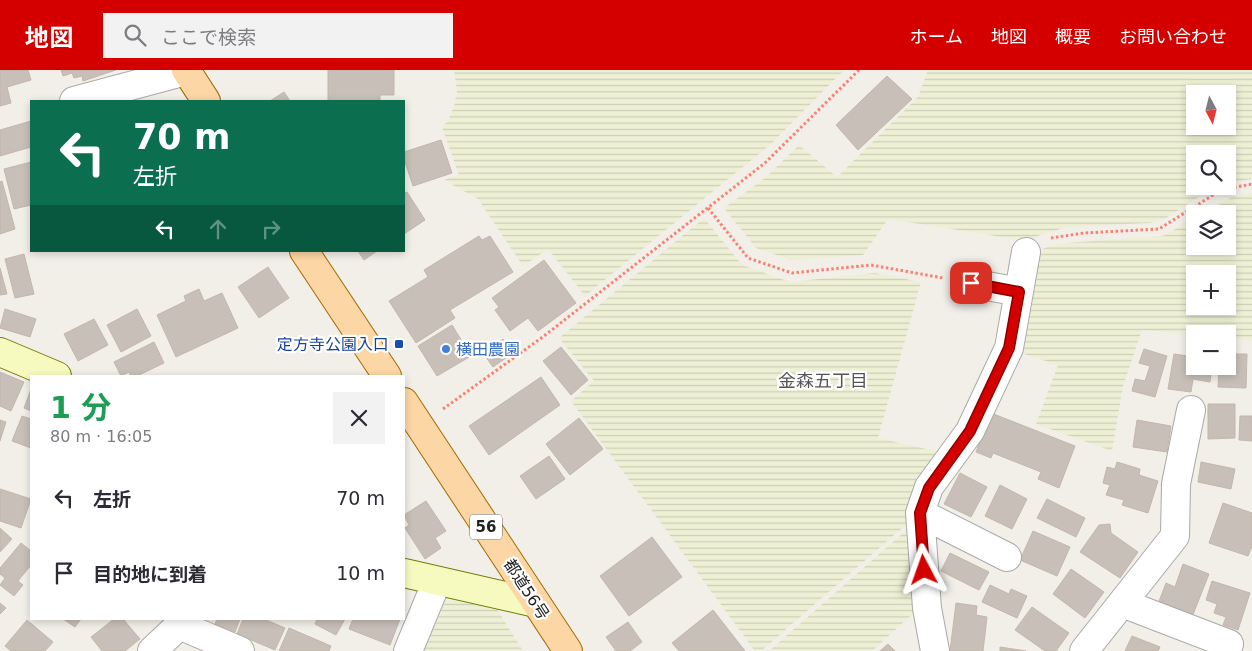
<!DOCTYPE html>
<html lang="ja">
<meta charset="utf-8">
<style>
:root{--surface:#fff;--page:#f2f2f3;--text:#2b2b33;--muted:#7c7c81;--accent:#d40000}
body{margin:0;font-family:"DejaVu Sans","Noto Sans JP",sans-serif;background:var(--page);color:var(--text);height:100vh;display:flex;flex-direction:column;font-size:19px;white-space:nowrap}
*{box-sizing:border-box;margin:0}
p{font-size:16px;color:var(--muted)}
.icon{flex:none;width:28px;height:28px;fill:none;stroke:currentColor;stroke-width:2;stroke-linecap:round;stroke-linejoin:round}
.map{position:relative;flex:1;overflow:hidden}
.drawer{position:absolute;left:30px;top:305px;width:375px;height:245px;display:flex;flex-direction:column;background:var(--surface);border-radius:0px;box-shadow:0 2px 8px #0003}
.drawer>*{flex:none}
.banner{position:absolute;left:30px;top:30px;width:375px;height:152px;border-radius:0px;box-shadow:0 2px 8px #0003;background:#0b6e4f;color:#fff;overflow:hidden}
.needle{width:32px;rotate:173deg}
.fabs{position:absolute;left:1186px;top:15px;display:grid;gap:10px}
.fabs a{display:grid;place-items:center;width:50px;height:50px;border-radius:0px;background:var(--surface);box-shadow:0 2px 8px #0003;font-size:25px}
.pin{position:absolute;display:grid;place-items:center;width:42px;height:42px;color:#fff;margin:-21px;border-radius:10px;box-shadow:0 2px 8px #0006}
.me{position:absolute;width:55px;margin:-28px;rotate:356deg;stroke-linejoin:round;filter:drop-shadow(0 0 4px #0008)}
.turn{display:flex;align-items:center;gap:18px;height:105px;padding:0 20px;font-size:22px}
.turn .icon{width:65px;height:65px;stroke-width:2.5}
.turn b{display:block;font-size:35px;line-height:42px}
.lanes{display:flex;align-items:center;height:48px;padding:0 20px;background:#0003;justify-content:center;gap:25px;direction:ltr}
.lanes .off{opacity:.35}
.round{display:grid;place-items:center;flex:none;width:52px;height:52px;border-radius:0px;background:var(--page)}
.summary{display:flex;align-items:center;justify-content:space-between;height:85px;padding:0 20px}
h1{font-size:30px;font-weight:700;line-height:38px;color:#1e9e55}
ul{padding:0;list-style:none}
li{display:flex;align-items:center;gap:15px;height:75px;padding:0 20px}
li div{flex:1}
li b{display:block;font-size:19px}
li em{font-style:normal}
header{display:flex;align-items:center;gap:30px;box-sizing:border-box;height:70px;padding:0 25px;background:var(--accent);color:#fff}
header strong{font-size:24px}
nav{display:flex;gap:28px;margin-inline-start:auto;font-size:18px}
.search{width:350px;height:45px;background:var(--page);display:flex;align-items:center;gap:12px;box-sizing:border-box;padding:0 18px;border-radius:0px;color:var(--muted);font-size:19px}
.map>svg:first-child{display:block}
.farmland{fill:url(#farmland-rules);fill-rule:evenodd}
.building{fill:#c7bfb8;stroke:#c4b6ab}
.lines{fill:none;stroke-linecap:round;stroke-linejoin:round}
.street-casing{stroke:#a9a9a9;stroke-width:30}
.secondary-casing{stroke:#707d05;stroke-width:30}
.primary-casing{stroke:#a06b00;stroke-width:30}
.path{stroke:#fa8072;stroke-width:3;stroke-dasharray:2.5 2.5;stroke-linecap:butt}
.street{stroke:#fff;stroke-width:28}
.secondary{stroke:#f7fabf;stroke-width:28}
.primary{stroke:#fcd6a4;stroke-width:28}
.route-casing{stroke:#8a0000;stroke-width:12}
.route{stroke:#d40000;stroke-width:9}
.transit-dot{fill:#1a4fb4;stroke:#fff;stroke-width:2}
.shop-dot{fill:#3f7fe0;stroke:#fff;stroke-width:2}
.labels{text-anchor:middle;stroke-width:4.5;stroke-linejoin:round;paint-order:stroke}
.shield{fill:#fff;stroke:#646464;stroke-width:1}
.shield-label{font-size:15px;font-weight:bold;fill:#222}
.transit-label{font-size:16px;fill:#164399;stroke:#fff;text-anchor:end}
.shop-label{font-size:16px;fill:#366cbe;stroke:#fff;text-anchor:start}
.street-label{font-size:16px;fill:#222;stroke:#fff}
.neighbourhood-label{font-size:18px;fill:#555;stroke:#fff}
</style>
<header>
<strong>地図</strong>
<div class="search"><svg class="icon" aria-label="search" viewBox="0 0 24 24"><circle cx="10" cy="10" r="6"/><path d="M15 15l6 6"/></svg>ここで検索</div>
<nav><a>ホーム</a><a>地図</a><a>概要</a><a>お問い合わせ</a></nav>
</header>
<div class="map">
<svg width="1252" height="581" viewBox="0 0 1252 581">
<defs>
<pattern id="farmland-rules" width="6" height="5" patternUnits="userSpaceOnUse" patternTransform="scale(1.25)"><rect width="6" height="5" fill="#eef0d5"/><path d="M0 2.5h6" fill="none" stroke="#ccceb7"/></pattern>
</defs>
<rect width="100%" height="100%" fill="#f2efe9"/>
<path class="farmland" d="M454,0H844L771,74L585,226L548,179L523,196L478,129L444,110L459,105L442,57L448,51L455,33L457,20Z
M928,0H1252V109L1228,113V84H1195V116H1216L1166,148L1150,153L1067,157L1037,166L1027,171L888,149L863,185L791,190L756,178L724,138L765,108L799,75L837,107L918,27ZM1195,24H1228V56H1195Z
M1252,123V271L1228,268V264H1195V265L1142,260L1123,316L1112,381L1036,354L1058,295L1015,281L1035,188L1044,178L1065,173L1163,166L1195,148V176H1228V144H1203L1232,127ZM1195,204H1228V236H1195Z
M704,148L742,195L790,212L875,203L921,212L878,368L940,382L913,416L909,434V452L761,581H755L571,331L594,311L559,268Z
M910,457L918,539L872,581H769Z
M446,529L497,539L523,581H424Z"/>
<path class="building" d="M0,0H28L31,10L7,17L11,33L0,36Z
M61,0H116L83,11L82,6L74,8L72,3L63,6Z
M328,0H394V25H380V31H328Z
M887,6L912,29L858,80L836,55Z
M284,22L290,31H270Z
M31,51V77L0,86V60Z
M441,70L452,103L413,116L404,89V82Z
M31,92V135L14,139L4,99Z
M2,111L15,159L0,164V112Z
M407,122L425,150L404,164V123Z
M479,166L482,170L490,166L513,202L450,240L455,248L416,273L389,231L428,207L424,200Z
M358,181H377L364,190Z
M24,184L34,224L15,228L5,189Z
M544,190L576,233L538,261L528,248L510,261L495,240L499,237L492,228Z
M268,197L289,228L259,248L238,217Z
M0,198L7,224L0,225Z
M199,219L204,231L222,223L238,258L176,287L157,245L186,231L184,226Z
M5,239L36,249L30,267L0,258Z
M137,239L151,266L121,282L107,255Z
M94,249L108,275L78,291L64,264Z
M452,255L471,286L437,306L418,276Z
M503,269L513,283L493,297L483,283Z
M154,272L164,293L137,306H131L129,302L121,306L114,292Z
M561,277L588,310L571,325L543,291Z
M1144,279L1167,286L1155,327L1132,321L1135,309L1145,311L1150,296L1139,293Z
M1174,284L1195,287V296H1212L1210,312L1193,309L1191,322L1168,319Z
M1228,284H1247L1246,318L1218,317L1219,296H1228Z
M0,302L24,312L11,341L0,336Z
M541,307L560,335L489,385L469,356Z
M31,319V341L24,338Z
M1208,334H1235V368L1208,369Z
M991,343L1075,376L1059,418L1038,409L1041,402L993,383L991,388L976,382Z
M22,346L31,349V378L12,371Z
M1240,346H1252V371L1239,370Z
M579,348L603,379L570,405L546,374Z
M0,350L6,352L0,371Z
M1137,350L1171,356L1167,382L1133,377Z
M549,386L565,409L536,429L520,406Z
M1117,392L1140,399L1139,405L1158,411L1148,443L1122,435L1124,430L1106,425L1110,415L1103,413L1107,397L1115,399Z
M1201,392L1235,399L1231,419L1198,412Z
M960,403L987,417L971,447L944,434Z
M1000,415L1027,429L1012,459L985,446Z
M0,419L31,429L21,458L0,451Z
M1047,429L1085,448L1076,467L1037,448Z
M426,431L446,461L435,468L441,478L425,489L405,458L409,455L404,445Z
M1223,433L1252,443V476L1248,486L1209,473Z
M1110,454L1111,463L1138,482L1120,508L1080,482L1099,455Z
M0,458L12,469L0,482Z
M1033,461L1070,477L1057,506L1020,490Z
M652,467L682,507L629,546L600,506Z
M21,473L31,481V495L18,511L23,515L14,526L0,515L5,508L0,504V498Z
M950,483L989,502L979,520L941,501Z
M1183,494L1209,504L1192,547L1158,534L1166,513L1175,517Z
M1071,499L1104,522L1085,548L1053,524Z
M1212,511L1250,523L1238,560L1223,555L1226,547L1214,543L1217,534L1206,530Z
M990,515L1009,524L1011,519L1027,526L1017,548L982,532Z
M0,533L6,538L0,544Z
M956,533L977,536L976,545L987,547L983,581H950Z
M1032,537L1069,563L1056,581H1045L1015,560Z
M713,540L745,581H679L672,573Z
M63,549H81L75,557Z
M114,549H123L140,569L125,581H102L91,567Z
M217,549H240L235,562L215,554Z
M243,549H264L285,558L275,580L237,564Z
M317,549H345L336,565L315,554Z
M353,549H400L390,575L349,559Z
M27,550L53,572L45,581H11L5,576Z
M628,552L642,572L630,581H616L606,567Z
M289,558L331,576L329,581H279Z
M1132,566L1160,577L1158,581H1125Z
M888,574L895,581H880Z
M1000,577L1026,581H1000Z"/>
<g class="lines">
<defs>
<path id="street" d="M74,31L186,1
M971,213L1019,222
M920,443L1007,487
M1122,533L1229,574
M179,555L240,581
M152,581L186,549
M408,581L437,511
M935,581L927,538L920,443L929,417L970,361L1009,278L1026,182
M1084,581L1175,466L1176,414L1191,340"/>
<path id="secondary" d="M0,282L57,306
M404,503L536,533"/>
<path id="primary" d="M186,0L206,31
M304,181L387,306
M404,332L568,581"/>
</defs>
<use href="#street" class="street-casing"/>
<use href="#secondary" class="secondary-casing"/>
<use href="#primary" class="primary-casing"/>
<path class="path" d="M708,138L748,188L792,203L871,195L943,208
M1051,168L1084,163L1159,159L1221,120L1252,114
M443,339L544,266L765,93L859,0"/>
<use href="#street" class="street"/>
<use href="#secondary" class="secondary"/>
<use href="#primary" class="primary"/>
</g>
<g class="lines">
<defs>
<path id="route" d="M924,500L920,443L929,418L970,361L1009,278L1019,222L971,213"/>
</defs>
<use href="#route" class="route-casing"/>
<use href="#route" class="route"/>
</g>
<rect class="transit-dot" x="394" y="269" width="10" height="10" rx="2.5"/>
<circle class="shop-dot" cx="446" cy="279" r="5"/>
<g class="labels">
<rect class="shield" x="470" y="444.5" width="32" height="25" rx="4"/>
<g class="shield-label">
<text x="486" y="462">56</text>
</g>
<g class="transit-label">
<text x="389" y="280">定方寺公園入口</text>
</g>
<g class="shop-label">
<text x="456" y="285">横田農園</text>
</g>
<g class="street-label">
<text transform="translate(527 519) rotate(57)" y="6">都道56号</text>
</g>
<g class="neighbourhood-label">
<text x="823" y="317">金森五丁目</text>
</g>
</g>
</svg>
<div class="fabs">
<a><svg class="needle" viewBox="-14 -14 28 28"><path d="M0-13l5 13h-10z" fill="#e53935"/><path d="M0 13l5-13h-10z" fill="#7c7c81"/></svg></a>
<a><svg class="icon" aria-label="search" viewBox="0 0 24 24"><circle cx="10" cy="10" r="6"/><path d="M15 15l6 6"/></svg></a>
<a><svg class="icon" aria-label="layers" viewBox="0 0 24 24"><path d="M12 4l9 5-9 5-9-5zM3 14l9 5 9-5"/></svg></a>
<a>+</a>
<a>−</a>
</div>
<div class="pin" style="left:971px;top:213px;background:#d93025"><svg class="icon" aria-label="arrive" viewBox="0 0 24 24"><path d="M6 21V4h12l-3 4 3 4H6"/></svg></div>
<svg class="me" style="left:924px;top:500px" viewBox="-20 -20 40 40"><path d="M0-17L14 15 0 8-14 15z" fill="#d40000" stroke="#fff" stroke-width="4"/></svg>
<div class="banner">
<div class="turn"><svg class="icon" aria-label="left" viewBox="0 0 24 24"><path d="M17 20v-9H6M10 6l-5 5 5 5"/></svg><div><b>70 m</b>左折</div></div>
<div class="lanes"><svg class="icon" aria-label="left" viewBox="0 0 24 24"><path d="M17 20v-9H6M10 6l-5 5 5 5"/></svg><svg class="icon off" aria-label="ahead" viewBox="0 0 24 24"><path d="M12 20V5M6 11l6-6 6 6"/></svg><svg class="icon off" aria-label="right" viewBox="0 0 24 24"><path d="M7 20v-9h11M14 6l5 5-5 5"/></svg></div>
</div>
<section class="drawer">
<div class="summary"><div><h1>1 分</h1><p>80 m · 16:05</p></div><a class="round"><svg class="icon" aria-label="close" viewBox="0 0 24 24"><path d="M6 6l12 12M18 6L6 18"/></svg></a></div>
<ul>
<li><svg class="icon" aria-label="left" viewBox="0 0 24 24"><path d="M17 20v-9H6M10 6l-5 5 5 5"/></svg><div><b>左折</b></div><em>70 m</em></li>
<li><svg class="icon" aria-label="arrive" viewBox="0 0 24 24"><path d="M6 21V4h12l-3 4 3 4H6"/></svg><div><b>目的地に到着</b></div><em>10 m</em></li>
</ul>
</section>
</div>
